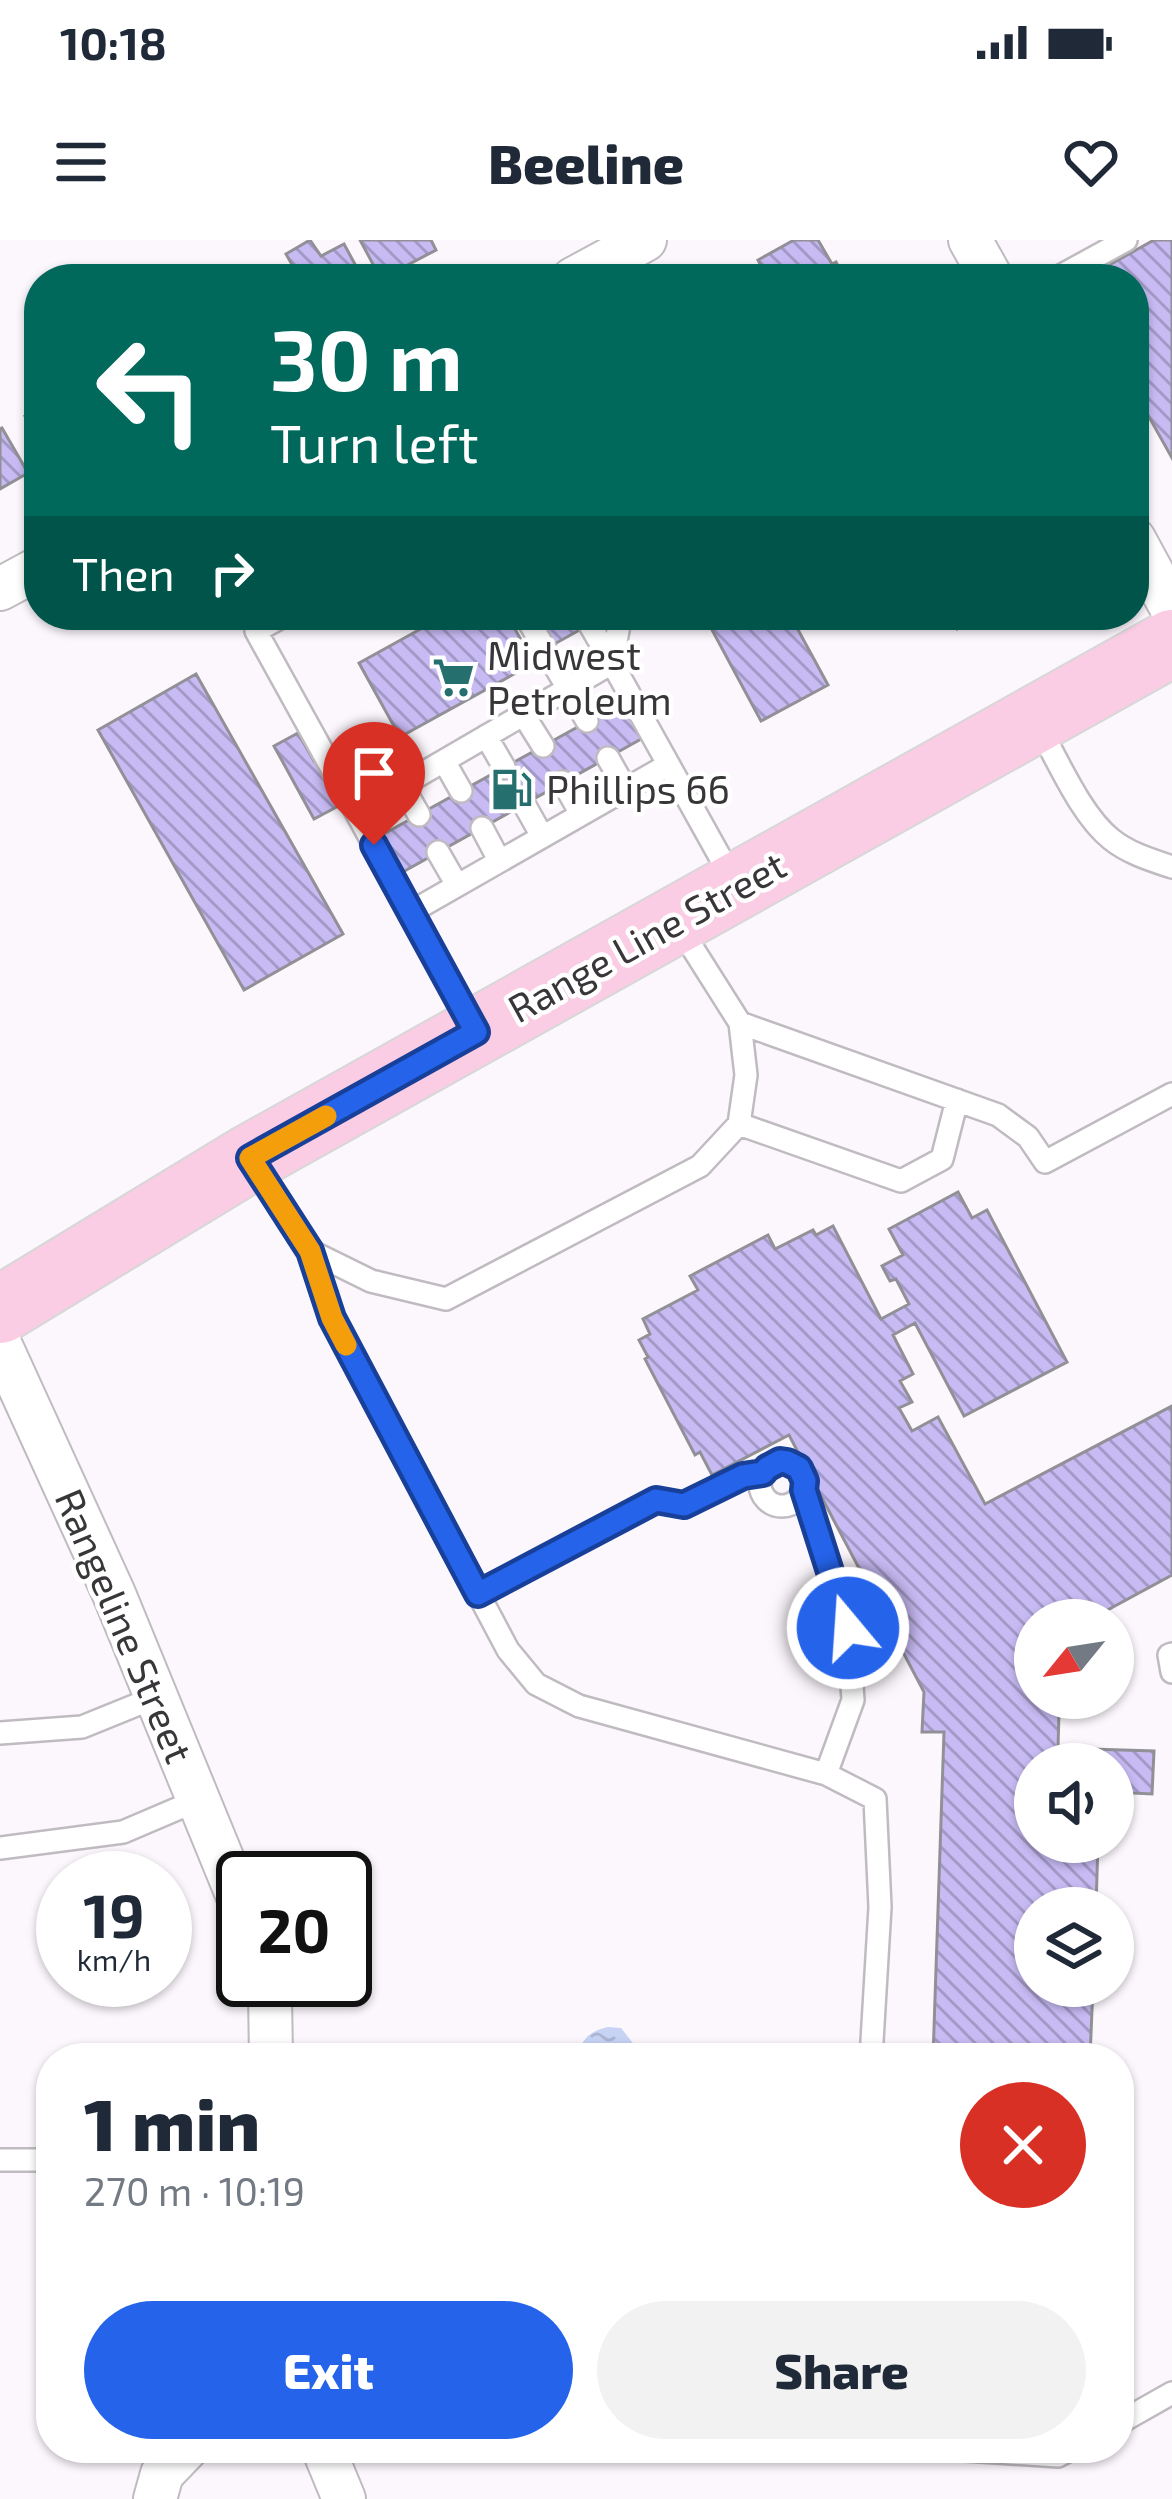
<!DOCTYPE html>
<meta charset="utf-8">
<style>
:root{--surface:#fff;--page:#f2f2f3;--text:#1f2937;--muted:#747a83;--accent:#2563eb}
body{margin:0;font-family:"Exo 2",sans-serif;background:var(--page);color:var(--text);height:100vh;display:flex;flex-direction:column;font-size:45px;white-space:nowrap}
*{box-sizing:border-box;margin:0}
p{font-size:39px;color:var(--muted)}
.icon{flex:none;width:66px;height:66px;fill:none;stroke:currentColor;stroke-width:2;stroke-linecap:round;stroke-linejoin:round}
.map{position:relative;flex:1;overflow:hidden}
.side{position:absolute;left:36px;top:1803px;width:1098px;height:420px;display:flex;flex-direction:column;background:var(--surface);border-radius:48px;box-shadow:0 3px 9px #0004}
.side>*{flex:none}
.top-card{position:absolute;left:24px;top:24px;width:1125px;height:366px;border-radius:48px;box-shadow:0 3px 9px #0004;background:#00695c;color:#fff;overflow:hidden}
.needle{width:78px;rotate:240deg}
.controls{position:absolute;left:1014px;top:1359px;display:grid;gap:24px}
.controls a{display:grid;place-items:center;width:120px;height:120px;border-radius:50%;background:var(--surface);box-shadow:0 3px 9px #0004;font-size:60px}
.speed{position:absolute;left:36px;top:1611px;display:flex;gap:24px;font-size:60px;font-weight:700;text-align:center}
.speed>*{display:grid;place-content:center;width:156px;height:156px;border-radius:50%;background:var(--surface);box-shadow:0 3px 9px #0004;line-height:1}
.speed small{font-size:30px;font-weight:400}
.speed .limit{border:6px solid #111;border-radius:18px;background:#fff;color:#111}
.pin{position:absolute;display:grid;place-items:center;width:102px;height:102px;color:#fff;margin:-123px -51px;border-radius:50% 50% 50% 0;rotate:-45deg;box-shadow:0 0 12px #0007}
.pin .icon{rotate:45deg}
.me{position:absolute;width:132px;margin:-66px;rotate:342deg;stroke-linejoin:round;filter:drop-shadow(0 0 9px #0008)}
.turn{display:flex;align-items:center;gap:42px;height:252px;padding:0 48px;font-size:54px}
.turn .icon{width:156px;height:156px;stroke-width:2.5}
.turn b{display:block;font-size:84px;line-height:102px}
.then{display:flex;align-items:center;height:114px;padding:0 48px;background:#0003;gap:24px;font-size:45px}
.round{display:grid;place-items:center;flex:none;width:126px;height:126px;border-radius:63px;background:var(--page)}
.overview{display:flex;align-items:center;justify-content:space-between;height:204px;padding:0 48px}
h1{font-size:72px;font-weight:800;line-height:90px}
.cta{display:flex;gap:24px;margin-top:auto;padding:24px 48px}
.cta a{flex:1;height:138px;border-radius:72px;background:var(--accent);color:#fff;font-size:48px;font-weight:800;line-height:138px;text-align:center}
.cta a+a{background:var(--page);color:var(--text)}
.status{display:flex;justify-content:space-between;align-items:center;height:84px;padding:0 60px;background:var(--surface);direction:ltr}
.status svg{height:33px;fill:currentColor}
header{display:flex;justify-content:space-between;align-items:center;height:156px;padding:0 48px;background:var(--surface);font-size:54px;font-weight:800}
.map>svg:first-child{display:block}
.water{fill:url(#water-ripples)}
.building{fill:url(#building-back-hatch);stroke:#919096;stroke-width:3}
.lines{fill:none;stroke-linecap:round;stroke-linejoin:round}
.lane-casing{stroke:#c0bbc1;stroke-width:26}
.street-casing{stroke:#c0bbc1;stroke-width:46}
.primary-casing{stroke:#d7d7d7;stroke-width:70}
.lane{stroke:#fff;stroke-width:21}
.street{stroke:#fff;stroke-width:42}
.primary{stroke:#facde5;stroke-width:66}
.route-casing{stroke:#184099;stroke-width:30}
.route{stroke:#2563eb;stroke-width:21}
.slow{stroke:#f59e0b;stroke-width:21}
.labels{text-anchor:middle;stroke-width:9;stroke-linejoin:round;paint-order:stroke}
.poi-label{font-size:39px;fill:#383639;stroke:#fff;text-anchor:start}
.street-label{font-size:39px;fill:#383639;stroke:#fff}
</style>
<div class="status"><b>10:18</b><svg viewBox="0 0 49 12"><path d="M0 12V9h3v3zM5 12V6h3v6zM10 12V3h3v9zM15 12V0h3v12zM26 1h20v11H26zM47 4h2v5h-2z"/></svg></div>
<header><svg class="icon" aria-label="menu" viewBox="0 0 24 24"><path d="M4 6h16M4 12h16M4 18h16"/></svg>Beeline<svg class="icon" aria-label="heart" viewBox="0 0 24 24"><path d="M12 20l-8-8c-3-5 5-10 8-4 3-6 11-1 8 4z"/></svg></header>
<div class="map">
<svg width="1172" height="2259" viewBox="0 0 1172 2259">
<defs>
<pattern id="water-ripples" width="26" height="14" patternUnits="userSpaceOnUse" patternTransform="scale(3)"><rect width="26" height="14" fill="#c7d3f5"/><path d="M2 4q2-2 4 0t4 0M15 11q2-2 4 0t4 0" fill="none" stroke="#acb6d3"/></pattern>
<pattern id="building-back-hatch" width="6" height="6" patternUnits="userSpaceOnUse" patternTransform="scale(3)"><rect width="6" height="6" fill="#c8bbf4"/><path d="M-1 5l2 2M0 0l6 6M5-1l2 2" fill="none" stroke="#a399c7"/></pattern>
</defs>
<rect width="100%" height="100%" fill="#fcf7fd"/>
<path class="water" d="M608,1787L621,1788L636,1807L638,1818H579C579,1799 591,1791 608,1787Z"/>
<path class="building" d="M310,0L321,16L344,4L363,39H291L287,32L294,28L286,14Z
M360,0H431L436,10L381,39Z
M794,0H818L832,24L836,22L845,39H768L758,20Z
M1154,0H1172V218L1134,150V39H1084Z
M39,168V200L25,176Z
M2,188L28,233L0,249V189Z
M446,375H507L534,423L400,497L359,423Z
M532,375H602L603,377L549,407Z
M704,375H790L828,445L761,481Z
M949,375H981L957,389Z
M196,434L343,694L244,750L98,490Z
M623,462L643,498L401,633L380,596Z
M298,493L314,521L321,517L346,562L314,579L274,506Z
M958,952L972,978L987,970L1067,1122L964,1176L915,1083L893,1095L913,1134L900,1141L912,1162L899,1168L912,1191L938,1177L985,1264L1172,1166V1335L1089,1380H1035V1409L1027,1413L1035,1427V1458H1052L1059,1472L1058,1508L1154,1511L1152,1554L1113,1552V1524H1035V1602H1098L1096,1668H1035V1746H1093L1090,1818H933L944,1492H922L924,1452L789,1195L712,1235L700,1212L695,1215L645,1119L648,1117L639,1100L650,1094L643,1079L698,1050L690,1036L768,995L775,1009L813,990L816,995L833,986L881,1079L909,1064L896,1039L890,1041L882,1026L903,1015L889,989Z"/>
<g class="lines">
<defs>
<path id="lane" d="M1055,39L1126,0
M285,375L256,391L356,572
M525,375L587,481
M590,385L612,423
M612,423L619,385L613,375
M523,474L543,506
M1038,486C1058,520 1080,574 1111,599C1128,613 1151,620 1172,627
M486,496L504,527
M608,518L625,548
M444,521L461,551
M563,542L581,574
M402,545L419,575
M524,564L542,596
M482,588L499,620
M438,612L457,645
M411,672L668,525
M740,783L998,875L1028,897L1045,922L1172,854
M473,786L356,572L612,423L734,642
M739,884L901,941L942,919L957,860
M254,924L310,1011L332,1078L508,1410L536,1444L579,1466L826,1534L875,1559L880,1667L871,1818
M310,1011L371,1041L446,1059L700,926L739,884L746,835L740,783L678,685
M760 1244a22 22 0 1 1 44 0a22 22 0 1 1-44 0Z
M804,1249L848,1388L853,1460L826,1534
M478,1354L656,1260L684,1265L743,1236L763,1233
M1172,1414L1169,1415L1172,1432
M0,1493L82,1487L156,1457
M0,1608L123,1592L198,1560
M0,1920H51
M1119,2183L1172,2153
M934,2208L1058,2216L1073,2208"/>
<path id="street" d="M970,0L992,39
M573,39L645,0
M1134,299L1172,369
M0,349L39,328
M0,1104L114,1354L243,1669
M266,1740L270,1753L271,1818
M323,2208L344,2259
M155,2259L162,2234L187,2208"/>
<path id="primary" d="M0,1070L250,918L1172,403"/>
</defs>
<use href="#lane" class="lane-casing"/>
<use href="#street" class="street-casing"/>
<use href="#primary" class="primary-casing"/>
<use href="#lane" class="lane"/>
<use href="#street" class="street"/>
<use href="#primary" class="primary"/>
</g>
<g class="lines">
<defs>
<path id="route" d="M374,605L476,792L250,918L310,1011L332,1078L478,1354L656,1260L684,1265L743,1236L763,1233L767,1228L780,1221L787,1222L799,1228L805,1241L804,1250L848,1388"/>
</defs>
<use href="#route" class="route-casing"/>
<use href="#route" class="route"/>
<path class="slow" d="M326,876L250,918L310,1011L332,1078L346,1105"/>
</g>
<defs>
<symbol id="supermarket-bare" viewBox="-9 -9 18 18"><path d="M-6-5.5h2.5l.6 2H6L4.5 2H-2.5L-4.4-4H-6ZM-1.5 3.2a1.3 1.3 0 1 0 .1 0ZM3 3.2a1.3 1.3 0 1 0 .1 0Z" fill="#25706f" stroke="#fff" stroke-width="2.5" paint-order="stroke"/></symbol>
<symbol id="fuel-bare" viewBox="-9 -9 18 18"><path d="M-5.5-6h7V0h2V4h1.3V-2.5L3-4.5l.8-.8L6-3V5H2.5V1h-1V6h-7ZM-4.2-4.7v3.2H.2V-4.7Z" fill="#25706f" stroke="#fff" stroke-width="2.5" paint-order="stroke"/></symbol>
</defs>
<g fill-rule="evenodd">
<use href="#supermarket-bare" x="424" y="408" width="59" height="59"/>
<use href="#fuel-bare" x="482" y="520" width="59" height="59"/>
</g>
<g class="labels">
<g class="poi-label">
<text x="487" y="430">Midwest<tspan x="487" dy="45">Petroleum</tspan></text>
<text x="546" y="564">Phillips 66</text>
</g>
<g class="street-label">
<text transform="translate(647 697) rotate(-29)" y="14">Range Line Street</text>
<text transform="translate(124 1386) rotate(67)" y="14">Rangeline Street</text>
</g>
</g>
</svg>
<div class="controls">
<a><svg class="needle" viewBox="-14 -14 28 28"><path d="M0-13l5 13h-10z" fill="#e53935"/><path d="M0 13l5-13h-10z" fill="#747a83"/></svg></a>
<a><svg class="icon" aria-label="sound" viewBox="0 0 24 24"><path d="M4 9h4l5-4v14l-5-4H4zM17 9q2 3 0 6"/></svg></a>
<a><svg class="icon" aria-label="layers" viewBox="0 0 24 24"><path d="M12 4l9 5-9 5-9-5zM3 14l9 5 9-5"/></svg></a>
</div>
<div class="speed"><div>19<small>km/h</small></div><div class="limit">20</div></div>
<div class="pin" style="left:374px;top:605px;background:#d93025"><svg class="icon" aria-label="arrive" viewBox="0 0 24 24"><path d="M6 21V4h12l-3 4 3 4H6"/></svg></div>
<svg class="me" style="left:848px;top:1388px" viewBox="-20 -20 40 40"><circle r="17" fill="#2563eb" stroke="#fff" stroke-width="3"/><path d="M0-11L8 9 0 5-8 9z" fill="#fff"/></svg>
<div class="top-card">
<div class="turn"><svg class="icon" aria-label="left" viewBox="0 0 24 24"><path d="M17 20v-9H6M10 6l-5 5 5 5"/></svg><div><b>30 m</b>Turn left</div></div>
<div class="then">Then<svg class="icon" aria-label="right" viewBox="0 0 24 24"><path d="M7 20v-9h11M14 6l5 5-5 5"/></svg></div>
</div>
<section class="side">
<div class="overview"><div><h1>1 min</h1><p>270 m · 10:19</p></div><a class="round" style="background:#d93025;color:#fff"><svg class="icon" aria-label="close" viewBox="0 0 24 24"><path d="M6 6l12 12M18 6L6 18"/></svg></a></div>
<div class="cta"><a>Exit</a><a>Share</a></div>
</section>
</div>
